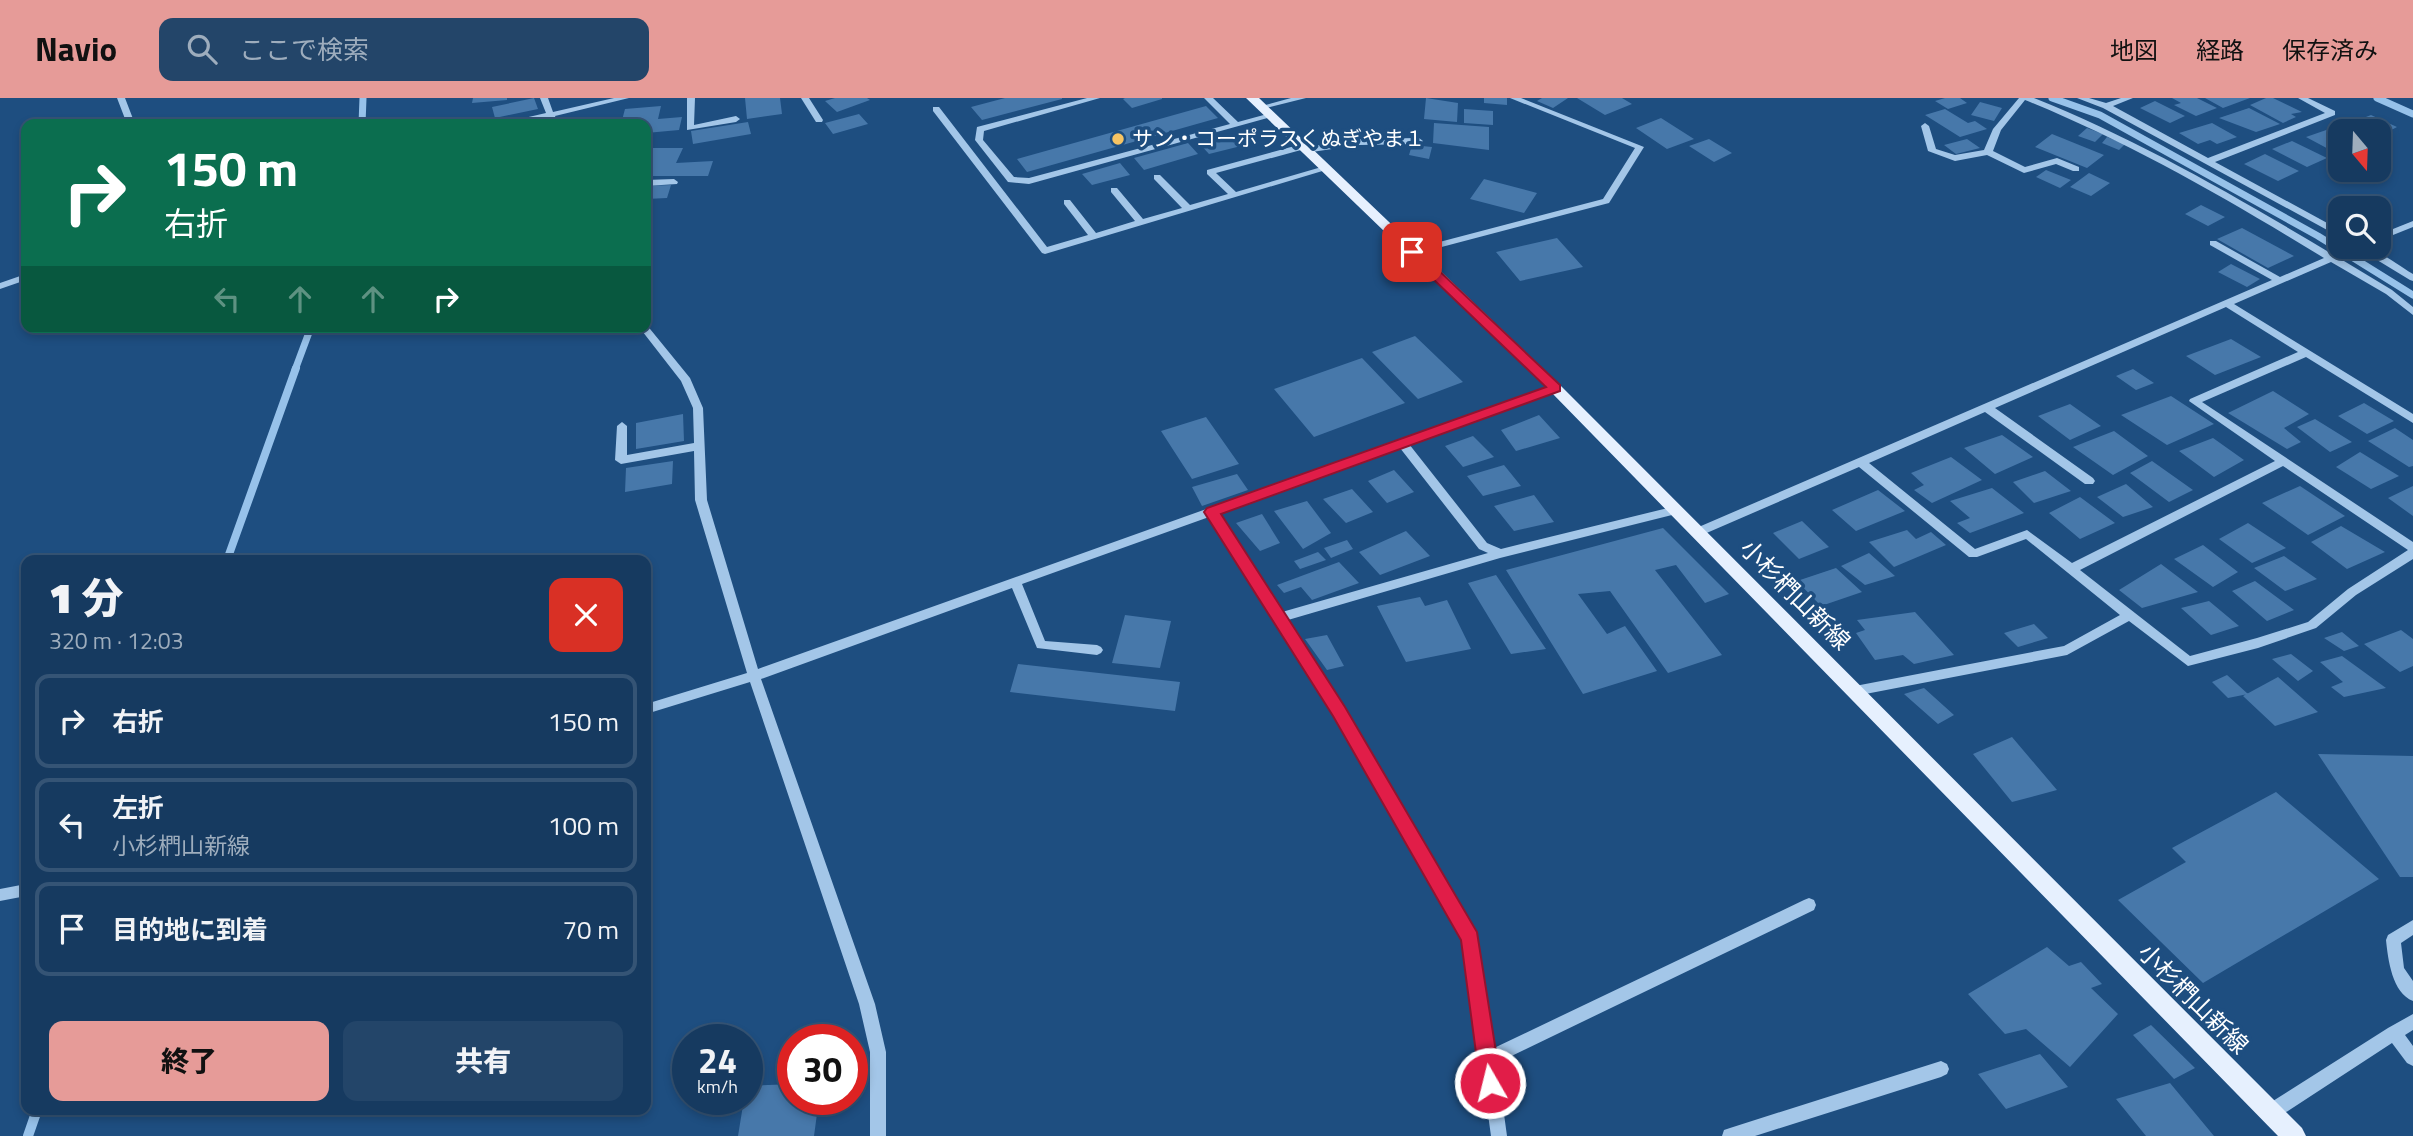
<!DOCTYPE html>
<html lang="ja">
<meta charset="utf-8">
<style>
:root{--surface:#163a60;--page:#234569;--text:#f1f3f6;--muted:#9eadbd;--line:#355475;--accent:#e69b98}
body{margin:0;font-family:"Titillium Web","Noto Sans JP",sans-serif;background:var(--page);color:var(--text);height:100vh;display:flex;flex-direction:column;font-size:26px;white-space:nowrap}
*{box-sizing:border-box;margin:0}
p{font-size:23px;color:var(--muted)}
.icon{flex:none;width:38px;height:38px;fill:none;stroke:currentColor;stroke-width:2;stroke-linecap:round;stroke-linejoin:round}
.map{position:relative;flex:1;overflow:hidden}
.sheet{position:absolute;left:21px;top:457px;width:630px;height:560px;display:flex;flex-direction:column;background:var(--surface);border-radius:14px;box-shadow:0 4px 10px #0003,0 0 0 2px var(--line)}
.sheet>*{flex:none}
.hud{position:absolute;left:21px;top:21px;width:630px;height:214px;border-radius:14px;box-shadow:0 4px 10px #0003,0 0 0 2px var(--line);background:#0b6e4f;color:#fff;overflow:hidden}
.needle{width:46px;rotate:161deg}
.tools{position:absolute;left:2328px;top:21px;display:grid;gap:14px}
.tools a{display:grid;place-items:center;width:63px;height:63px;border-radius:14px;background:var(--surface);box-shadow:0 4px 10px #0003,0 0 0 2px var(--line);font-size:35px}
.speed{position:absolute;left:672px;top:926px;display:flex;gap:14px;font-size:35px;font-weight:700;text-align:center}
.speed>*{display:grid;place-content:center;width:91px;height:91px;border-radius:50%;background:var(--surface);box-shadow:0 4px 10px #0003,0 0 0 2px var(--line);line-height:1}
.speed small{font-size:18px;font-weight:400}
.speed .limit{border:10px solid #d22;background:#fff;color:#111}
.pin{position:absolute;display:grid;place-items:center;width:60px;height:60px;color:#fff;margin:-30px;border-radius:14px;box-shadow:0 4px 10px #0006}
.me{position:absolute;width:77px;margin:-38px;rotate:352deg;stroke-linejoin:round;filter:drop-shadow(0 0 5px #0008)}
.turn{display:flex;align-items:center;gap:24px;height:147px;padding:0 28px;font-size:32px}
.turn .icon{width:91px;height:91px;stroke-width:2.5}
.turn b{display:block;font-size:49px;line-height:60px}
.lanes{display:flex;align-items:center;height:66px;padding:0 28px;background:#0003;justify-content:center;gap:35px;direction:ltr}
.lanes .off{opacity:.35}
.round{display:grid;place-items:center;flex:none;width:74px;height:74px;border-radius:14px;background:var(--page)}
.summary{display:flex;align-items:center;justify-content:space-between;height:119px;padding:0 28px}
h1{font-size:42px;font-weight:800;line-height:52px}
.primary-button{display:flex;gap:14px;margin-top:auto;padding:14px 28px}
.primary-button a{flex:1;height:80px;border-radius:14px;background:var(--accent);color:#111;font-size:28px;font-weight:800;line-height:80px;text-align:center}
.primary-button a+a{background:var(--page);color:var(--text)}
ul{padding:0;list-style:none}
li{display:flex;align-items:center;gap:21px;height:94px;margin:0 14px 10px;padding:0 14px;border:4px solid var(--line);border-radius:14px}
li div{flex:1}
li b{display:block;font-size:26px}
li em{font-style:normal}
header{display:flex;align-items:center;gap:42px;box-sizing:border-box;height:98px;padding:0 35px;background:var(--accent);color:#111}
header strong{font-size:33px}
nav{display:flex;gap:38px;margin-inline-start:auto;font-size:24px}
.search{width:490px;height:63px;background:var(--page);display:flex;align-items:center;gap:18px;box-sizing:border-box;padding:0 24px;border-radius:14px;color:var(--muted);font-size:26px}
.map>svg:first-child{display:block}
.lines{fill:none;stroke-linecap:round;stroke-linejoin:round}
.stream-far2{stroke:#97c2ea;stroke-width:7}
.stream-far1{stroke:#97c2ea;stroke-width:8}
.stream{stroke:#97c2ea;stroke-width:10}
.building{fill:#4778aa}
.minor{fill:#a3c6e8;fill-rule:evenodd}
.major{fill:#e6f0fe;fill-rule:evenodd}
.route{fill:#e11d48;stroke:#92132f;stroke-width:2}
.poi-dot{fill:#f7c463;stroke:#1e4e80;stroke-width:2.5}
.labels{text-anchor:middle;stroke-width:7;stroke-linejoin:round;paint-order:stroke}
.far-poi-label{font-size:21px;fill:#fff;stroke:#1e4e80;text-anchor:start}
.street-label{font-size:24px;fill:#fff;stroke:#1e4e80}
</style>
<header>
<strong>Navio</strong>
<div class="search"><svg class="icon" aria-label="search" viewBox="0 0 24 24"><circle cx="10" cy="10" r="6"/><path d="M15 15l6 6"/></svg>ここで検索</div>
<nav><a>地図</a><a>経路</a><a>保存済み</a></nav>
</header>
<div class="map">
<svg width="2413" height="1038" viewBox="0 0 2413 1038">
<rect width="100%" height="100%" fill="#1e4e80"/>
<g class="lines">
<path class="stream-far2" d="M2052,0L2100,17L2318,138L2413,197
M2377,0L2413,16
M362,26L363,0
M295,272L311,229"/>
<path class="stream-far1" d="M227,462L296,270"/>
<path class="stream" d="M28,1038L37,1012"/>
</g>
<path class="building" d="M473,0H507V2L472,5Z
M534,0L538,11L495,20L492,9Z
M745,0H780L782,16L747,21Z
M835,0H867L870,2L837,14L825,3Z
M1005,0H1062V1L982,22L971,9Z
M1125,0H1162V1L1132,10L1123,1Z
M1426,0L1458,5L1457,24L1424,21Z
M1484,0H1507V7L1484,5Z
M1542,0H1568L1553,10L1537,3Z
M1577,0H1622L1632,6L1605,17Z
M1945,0H1960L1967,5L1948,11L1935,3Z
M2172,0H2197L2217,10L2196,18L2174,7L2181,5Z
M2205,0H2250L2223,10Z
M2266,0H2273L2302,14L2291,16L2296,19L2283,25L2250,7Z
M2155,3L2185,18L2170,25L2140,10Z
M1980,4L2002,10L1994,23L1971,17Z
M661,8L658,21L682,19L679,32L646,35V26H621L625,11Z
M1206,8L1218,20L1027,74L1017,61Z
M2249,10L2280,26L2256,34L2219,20Z
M1464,11L1493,13V27L1464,25Z
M1945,11L1968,25L1975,23L1987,31L1960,39L1925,17Z
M859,16L868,26L833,36L825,25Z
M2371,17L2397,29L2378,39V33H2355L2343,28Z
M1661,20L1694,41L1667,51L1636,30Z
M748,24L751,36L693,46L691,33Z
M1434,25L1489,29V52L1433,45Z
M2212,25L2237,39L2217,46L2210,42L2198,46L2179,35Z
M2087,30L2103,36L2095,44L2078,38Z
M2332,30L2340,34V51L2334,54L2306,39Z
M1230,36L1241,48L1209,56L1198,44Z
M2052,36L2104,57L2087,70L2035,49Z
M2107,39L2125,46L2119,52L2102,45Z
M1709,41L1732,55L1714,64L1689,48Z
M1967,41L1980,50L1956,56L1944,47Z
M2292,43L2327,60L2307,69L2272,51Z
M1188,45L1198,56L1144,72L1134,60Z
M1412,47L1432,49L1429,61L1409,57Z
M647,50H683L676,65L713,63L708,78H646Z
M2265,56L2299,73L2278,83L2244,66Z
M1120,65L1130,77L1092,87L1082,76Z
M2046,72L2071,82L2060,90L2036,79Z
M2089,75L2110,85L2091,98L2070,89Z
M1484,81L1537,95L1524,115L1470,101Z
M671,87L667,100L646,101V88Z
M2201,107L2225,119L2208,128L2185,116Z
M2242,130L2294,158L2268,170L2217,141Z
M1557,140L1583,169L1520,183L1496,154Z
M2231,166L2260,181L2247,189L2218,174Z
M1415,238L1463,284L1418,301L1372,254Z
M2231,241L2261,259L2215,277L2186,258Z
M1362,260L1405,305L1314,339L1274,291Z
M2133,271L2154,285L2136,292L2116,278Z
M2273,293L2309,316L2284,330L2301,344L2287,351L2228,315Z
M2171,298L2214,326L2167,347L2121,317Z
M2364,305L2394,323L2367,336L2338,318Z
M2070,306L2101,328L2070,342L2038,318Z
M683,316L684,343L636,351V325Z
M1539,317L1560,340L1516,353L1501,332Z
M1206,319L1239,366L1192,381L1161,333Z
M2315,321L2352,344L2330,354L2297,329Z
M2395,330L2413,342V368L2409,369L2368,343Z
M2114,333L2148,358L2113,377L2073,349Z
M2002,337L2033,359L1995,376L1964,350Z
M1473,338L1494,359L1463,369L1445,348Z
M2213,340L2244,362L2214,379L2179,353Z
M2360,354L2399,378L2371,391L2336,369Z
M1951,359L1982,382L1932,405L1914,392L1924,387L1911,375Z
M673,363L672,386L625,394L626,370Z
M2152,363L2193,392L2169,404L2130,375Z
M1504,367L1521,388L1483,398L1467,378Z
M1394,372L1414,394L1387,405L1368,383Z
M2045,373L2071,393L2034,405L2013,384Z
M1237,376L1248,392L1202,408L1192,389Z
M2126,386L2153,409L2123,419L2097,399Z
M2300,388L2345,418L2308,437L2262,405Z
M2413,388V418L2388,400Z
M1992,390L2024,415L1970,435L1957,425L1970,420L1950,403Z
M1352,391L1373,414L1346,425L1323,401Z
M1878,392L1905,413L1856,433L1832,412Z
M1534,397L1554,424L1514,433L1494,408Z
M2080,399L2115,425L2080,441L2049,415Z
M1307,403L1331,435L1303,451L1274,413Z
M1262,416L1280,445L1260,453L1236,425Z
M1802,423L1829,449L1799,461L1773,435Z
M2248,425L2286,450L2252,465L2219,441Z
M2341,428L2385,454L2347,471L2311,444Z
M1663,430L1729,496L1705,505L1676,467L1655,472L1722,557L1668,575L1610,493L1578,496L1607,536L1625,528L1657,573L1583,596L1506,472Z
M1907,432L1916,441L1931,434L1946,447L1894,469L1869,444Z
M1406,433L1430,458L1380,477L1359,454Z
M1347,442L1353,451L1331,460L1324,450Z
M2203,447L2238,474L2213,489L2174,461Z
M1318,454L1326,462L1300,471L1294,463Z
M1869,455L1895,478L1865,487L1841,468Z
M2284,458L2317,481L2285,493L2254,470Z
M1339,464L1359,485L1312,502L1301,489L1284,495L1277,487Z
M2161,466L2198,494L2142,510L2119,492Z
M1836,470L1862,494L1821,508L1797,483Z
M1496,477L1546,551L1511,556L1468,485Z
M2255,483L2294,512L2267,523L2232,493Z
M1420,499L1425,508L1447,502L1471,551L1406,564L1377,508Z
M2209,503L2239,528L2211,537L2181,510Z
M1915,514L1954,557L1914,566L1903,557L1875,562L1856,535L1865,532L1857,522Z
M1125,517L1171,523L1160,570L1112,565Z
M2034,526L2048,540L2018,549L2004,535Z
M2401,532L2413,541V568L2400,574L2364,546Z
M2342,534L2359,548L2344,553L2324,540Z
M1327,537L1344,568L1327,572L1305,541Z
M2291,556L2313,573L2298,583L2272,561Z
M2342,558L2386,590L2344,599L2331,589L2343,584L2320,564Z
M1018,566L1180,584L1175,613L1010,594Z
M2227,577L2248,596L2228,600L2212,584Z
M2278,579L2318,614L2275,628L2243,598Z
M1924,590L1954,617L1938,626L1904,596Z
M2012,639L2057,692L2012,704L1973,656Z
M2318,656L2413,658V779H2400Z
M2276,694L2379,781L2203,885L2118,802L2186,764L2172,750Z
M2047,849L2069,868L2081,864L2102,886L2091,890L2118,916L2070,969L2026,931L2005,936L1968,896Z
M2151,927L2195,970L2174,981L2133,937Z
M2040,956L2068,989L2006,1011L1978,976Z
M2170,985L2214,1038H2146L2116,1001Z
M793,986V1001H819L814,1038H738L744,1001H747V988Z"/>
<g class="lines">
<path class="minor" d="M117,0H125L135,26H127Z
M540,0H548L553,14L614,0H629L555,18L558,26H550L548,20L520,26H506L507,24L546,15Z
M687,0H695L694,27L736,18L740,21L736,24L687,32Z
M801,0H809L823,22L822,24H816Z
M1087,0H1100L984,33L983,42L1014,79L1029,80L1230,26L1204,0H1213L1238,24L1271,15L1275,18L1029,86L1008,84L975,42L977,29Z
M1291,0H1306L1262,11L1258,9Z
M1510,0H1521L1644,49L1609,105L1415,156H1409V152L1603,101L1635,50Z
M2019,0H2034C2139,42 2235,98 2332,156C2370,140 2381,157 2413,176V183L2410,182L2359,151L2339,160L2392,192L2413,209V217L2386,196L2331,164L2234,206L2413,316V325L2306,259L2202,304L2413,444V461L2356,497L2316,530L2258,550L2188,568L2129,523L2067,557L1855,598L1850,597L1849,593L1850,589L1855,588L2064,548L2120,517L2026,441L1977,459H1969L1859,369L1702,437H1694L1692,434L1694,431L2272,182L2210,147V143H2216L2280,179L2324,160C2227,101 2131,45 2025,2L2001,32L1993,53L2025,69L2057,60L2079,69V73H2073L2056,66L2024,75L1987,57L1955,63L1928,53L1921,28L1925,25L1929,28L1936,51L1955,57L1984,52L1993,31ZM2226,209L2298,254L2190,301L2189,303L2275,363L2072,465L2027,432L1975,451L1869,365L1985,314L2085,386H2093L2095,383L2093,380L1995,310ZM2283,368L2408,452L2348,491L2308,524L2257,540L2190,558L2080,472Z
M2077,0H2089L2106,5L2121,0H2133L2113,8L2208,60L2325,15L2298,0H2308L2335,13V17L2215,64L2340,132V139L2103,10Z
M933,9H939L1047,149L1088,137L1064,106V102H1070L1096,135L1135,123L1111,94V90H1117L1143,121L1182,110L1154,81V77H1160L1190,107L1228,96L1207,76V72L1302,46L1306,49L1359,41L1419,40L1423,43L1419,46L1359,47L1305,55L1301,52L1216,75L1236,94L1325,68L1329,71L1045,156L1042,155L933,13Z
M674,81L678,84L677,86L646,88V82Z
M2413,123V129L2378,143V137Z
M26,176V182L0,191V185Z
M646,226L690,280L703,310L707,402L758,571L1551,288H1559L1560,290L1559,292L1409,346L1487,445L1501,451L1676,408L1680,409L1682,412L1680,415L1500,460L1288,522L1344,609L1476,835L1494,950L1804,802L1809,800L1814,802L1816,807L1814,812L1497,965L1507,1038H1491L1464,841L1334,617L1209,419L1022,486L1045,543L1097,547L1101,549L1103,552L1101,555L1097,557L1037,550L1012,490L761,581L875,906L886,954V1038H870V954L859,906L750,584L646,616V606L747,575L695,402L694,353L621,366L615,362L617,328L622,324L627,328V357L694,345L693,310L681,283L639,229H646ZM1400,350L1479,451L1488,455L1282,514L1219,415Z
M26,786V798L0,803V791Z
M2413,822V837L2401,845L2404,870L2413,883V903C2392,895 2388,861 2386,842L2388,837Z
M2413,916V932L2405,937L2413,948V968L2407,965L2392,945L2277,1020L2271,1022L2265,1020L2263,1014L2265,1008L2388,930Z
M1941,963L1947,966L1949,971L1947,976L1941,979L1755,1038H1722L1724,1032L1730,1030Z"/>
<path class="major" d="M1246,0H1259L1560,287L2302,1030L2306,1038H2278L1550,293Z"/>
</g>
<path class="route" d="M1412,151L1417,152L1560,287V293L1221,416L1345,609L1477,834L1501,985L1498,993L1490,996L1483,993L1480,985L1461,842L1333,618L1204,414L1207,410L1546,289L1408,157V152Z"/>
<circle class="poi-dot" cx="1118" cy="41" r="7"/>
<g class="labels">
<g class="far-poi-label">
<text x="1132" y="48">サン・コーポラスくぬぎやま１</text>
</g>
<g class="street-label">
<text transform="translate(1795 497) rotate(45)" y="8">小杉椚山新線</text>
<text transform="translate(2193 901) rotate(45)" y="8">小杉椚山新線</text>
</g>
</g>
</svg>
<div class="tools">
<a><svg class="needle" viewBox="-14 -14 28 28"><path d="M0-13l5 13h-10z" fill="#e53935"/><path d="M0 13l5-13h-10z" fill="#9eadbd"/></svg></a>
<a><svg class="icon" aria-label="search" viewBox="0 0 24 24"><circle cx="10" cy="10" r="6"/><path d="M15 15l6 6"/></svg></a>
</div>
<div class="speed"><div>24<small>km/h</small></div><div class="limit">30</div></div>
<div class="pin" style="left:1412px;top:154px;background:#d93025"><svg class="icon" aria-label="arrive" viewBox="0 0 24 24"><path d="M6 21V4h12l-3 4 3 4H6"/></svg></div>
<svg class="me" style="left:1490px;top:985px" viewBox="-20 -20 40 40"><circle r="17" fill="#e11d48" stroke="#fff" stroke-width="3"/><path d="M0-11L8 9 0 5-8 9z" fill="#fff"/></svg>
<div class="hud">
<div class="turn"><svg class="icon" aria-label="right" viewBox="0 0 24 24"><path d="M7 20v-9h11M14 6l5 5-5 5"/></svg><div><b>150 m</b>右折</div></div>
<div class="lanes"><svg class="icon off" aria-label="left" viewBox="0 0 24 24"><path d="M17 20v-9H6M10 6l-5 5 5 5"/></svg><svg class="icon off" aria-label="ahead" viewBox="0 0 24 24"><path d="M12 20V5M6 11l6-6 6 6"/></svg><svg class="icon off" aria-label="ahead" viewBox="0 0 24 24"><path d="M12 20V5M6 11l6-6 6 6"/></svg><svg class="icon" aria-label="right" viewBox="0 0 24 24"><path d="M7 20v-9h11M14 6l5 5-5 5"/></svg></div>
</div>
<section class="sheet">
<div class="summary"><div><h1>1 分</h1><p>320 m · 12:03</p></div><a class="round" style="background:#d93025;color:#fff"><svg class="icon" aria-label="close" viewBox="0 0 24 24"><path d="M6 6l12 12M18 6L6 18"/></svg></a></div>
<ul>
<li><svg class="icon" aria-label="right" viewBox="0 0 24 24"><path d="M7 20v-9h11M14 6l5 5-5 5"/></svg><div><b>右折</b></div><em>150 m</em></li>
<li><svg class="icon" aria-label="left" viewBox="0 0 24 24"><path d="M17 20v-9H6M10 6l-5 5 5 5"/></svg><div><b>左折</b><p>小杉椚山新線</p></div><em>100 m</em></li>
<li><svg class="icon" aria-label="arrive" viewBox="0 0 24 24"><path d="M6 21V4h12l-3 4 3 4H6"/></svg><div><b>目的地に到着</b></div><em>70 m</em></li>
</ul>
<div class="primary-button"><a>終了</a><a>共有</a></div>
</section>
</div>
